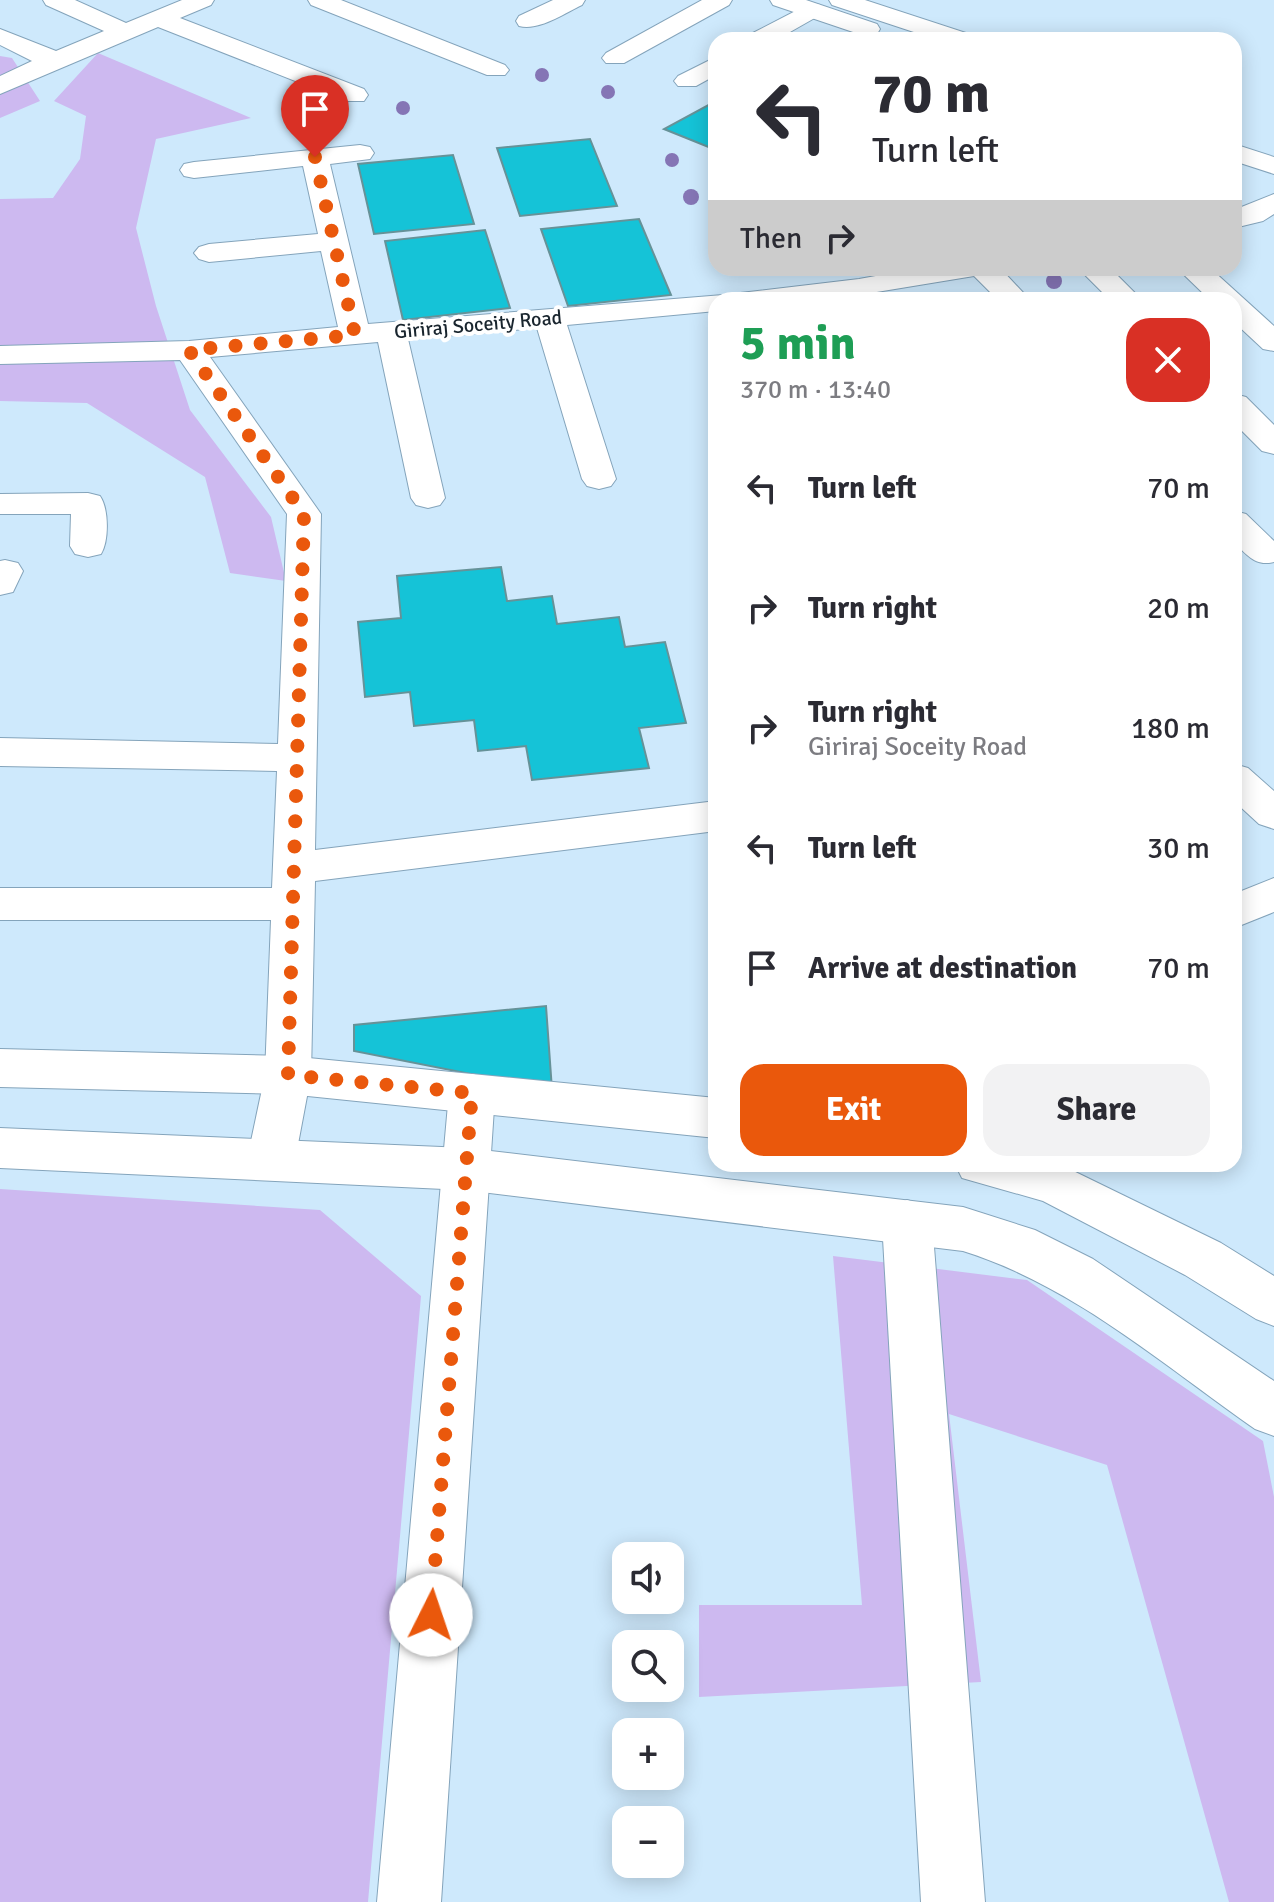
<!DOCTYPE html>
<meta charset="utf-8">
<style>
:root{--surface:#fff;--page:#f2f2f3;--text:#2b2b33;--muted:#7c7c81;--accent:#ea580c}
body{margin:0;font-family:Signika,sans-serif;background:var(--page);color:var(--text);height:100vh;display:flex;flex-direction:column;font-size:30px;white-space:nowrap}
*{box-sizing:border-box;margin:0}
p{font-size:26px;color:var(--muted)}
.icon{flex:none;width:44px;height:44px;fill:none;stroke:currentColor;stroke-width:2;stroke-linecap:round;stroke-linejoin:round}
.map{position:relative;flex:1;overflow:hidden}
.panel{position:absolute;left:708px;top:292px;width:534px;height:880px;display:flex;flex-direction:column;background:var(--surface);border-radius:24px;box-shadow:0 4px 20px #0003}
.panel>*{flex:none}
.top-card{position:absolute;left:708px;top:32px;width:534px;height:244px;border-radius:24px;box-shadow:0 4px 20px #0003;background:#fff;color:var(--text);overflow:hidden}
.controls{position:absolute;left:612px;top:1542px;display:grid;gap:16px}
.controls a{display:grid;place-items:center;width:72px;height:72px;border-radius:16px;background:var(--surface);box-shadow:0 4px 20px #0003;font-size:40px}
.pin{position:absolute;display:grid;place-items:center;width:68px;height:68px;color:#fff;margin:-82px -34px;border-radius:50% 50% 50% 0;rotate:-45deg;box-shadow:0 0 8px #0007}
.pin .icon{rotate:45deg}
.me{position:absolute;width:88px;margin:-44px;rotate:4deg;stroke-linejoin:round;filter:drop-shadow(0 0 6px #0008)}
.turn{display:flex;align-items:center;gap:28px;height:168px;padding:0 32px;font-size:36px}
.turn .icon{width:104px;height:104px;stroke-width:2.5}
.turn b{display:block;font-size:56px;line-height:68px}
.then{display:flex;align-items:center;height:76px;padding:0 32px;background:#0003;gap:16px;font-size:30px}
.round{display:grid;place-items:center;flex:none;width:84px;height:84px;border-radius:24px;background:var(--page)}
.summary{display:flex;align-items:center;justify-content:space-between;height:136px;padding:0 32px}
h1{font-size:48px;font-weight:700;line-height:60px;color:#1e9e55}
.action{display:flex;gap:16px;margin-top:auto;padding:16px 32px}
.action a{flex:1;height:92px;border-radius:24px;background:var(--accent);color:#fff;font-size:32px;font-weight:700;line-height:92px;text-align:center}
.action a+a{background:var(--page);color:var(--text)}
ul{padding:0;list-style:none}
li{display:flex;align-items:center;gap:24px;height:120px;padding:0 32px}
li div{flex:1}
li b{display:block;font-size:30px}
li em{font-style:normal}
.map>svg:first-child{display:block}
.green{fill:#cdb9f0}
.building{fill:#15c3d7;stroke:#669298;stroke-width:2}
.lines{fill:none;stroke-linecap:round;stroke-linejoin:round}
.street-casing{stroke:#84a4bb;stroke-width:2}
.secondary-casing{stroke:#84a4bb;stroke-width:2}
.street{fill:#fff;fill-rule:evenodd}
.secondary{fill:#fff;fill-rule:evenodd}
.tree{fill:#8575b5}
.route{stroke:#ea580c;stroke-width:14;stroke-dasharray:0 25.2}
.labels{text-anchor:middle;stroke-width:8;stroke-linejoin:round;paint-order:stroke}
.far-street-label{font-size:20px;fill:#19252e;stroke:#fff}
</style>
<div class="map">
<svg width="1274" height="1902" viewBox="0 0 1274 1902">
<rect width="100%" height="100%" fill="#cee9fc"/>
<path class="green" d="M98,53L251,118L156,139L136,228L156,306L190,410L271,517L286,581L230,573L205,477L87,403L0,401V199L53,198L80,159L86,116L54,101Z
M0,56L12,58L40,101L0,118Z
M0,1189L320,1210L421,1296L368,1902H0Z
M833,1256L1027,1280L1263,1441L1274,1497V1902H1229L1107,1465L949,1414L981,1682L699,1697V1605H862Z"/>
<path class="building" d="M716,101V150L664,129Z
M590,139L617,206L520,216L497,148Z
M453,155L474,224L374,234L358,164Z
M639,219L671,295L568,306L541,229Z
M485,230L510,308L403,320L385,241Z
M501,567L507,601L552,596L557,624L619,617L625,647L665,642L686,723L639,728L649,768L532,780L526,746L478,751L474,720L414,726L410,692L365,697L358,622L401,618L397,576Z
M546,1006L552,1090L354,1051V1025Z"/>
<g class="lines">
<defs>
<path id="street" d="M43,0H75L126,23L182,0H214L211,5L180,18L364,89L368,95L364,101H346L158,27L0,94V76L32,61L0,45V29L56,51L104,31L46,5Z
M308,0H341L505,65L509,70L505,75H487L311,5Z
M553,0H585L582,5C563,14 539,31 519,26L516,21L519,16Z
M702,0H732L729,5L624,63H606L602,58L606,53Z
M811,3L820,5L823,10L820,15L776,40H746L749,35Z
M716,57V75L696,86H678L674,81L678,76Z
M360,145L370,147L374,153L370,159L330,164L368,324L723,295L859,279L920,268H1000L1030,300H998L974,276L828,300H716V311L567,325L616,479L611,486L599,489L587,486L582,479L537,328L408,339L445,498L440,505L428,508L416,505L411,498L378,342L210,357L321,514L315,850L716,801V831L315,881L311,1075L295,1160L288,1174L271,1180L254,1174L247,1160L265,1075L271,920H0V888H272L277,771L0,766V738L278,744L287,514L180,360L0,364V346L189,341L338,327L321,251L209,262L199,259L194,253L199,247L209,244L318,234L303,166L194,178L184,176L180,170L184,164L194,162Z
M1274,194V214L1263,221L1234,228V210Z
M1078,268H1110L1142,300H1110Z
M1177,268H1210L1274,326V351L1263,349L1234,322V300H1210Z
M1234,394L1246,397L1274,425V454L1262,451L1234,423Z
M88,493L100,496C109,509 109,541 101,554L88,557L75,554L70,546L71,514H0V494Z
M1234,511L1246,514L1274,541V562C1255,567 1246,554 1234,542Z
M5,560L18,563L23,571L13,592L0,595V561Z
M1234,764L1248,768L1274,791V829L1259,824L1234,801Z
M1274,878V912L1234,928V894Z
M472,1074L489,1079L495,1093L441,1902H377L449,1093L455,1079Z
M907,1200L925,1206L932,1221L985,1902H921L882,1221L889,1206Z"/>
<path id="secondary" d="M770,0H806L877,24L880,29L877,34H859L773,5Z
M829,0H865L972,35L975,40H938L832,5Z
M1234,144L1274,157V174L1234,161Z
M0,1049L288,1056L716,1098V1138L288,1094L0,1087Z
M0,1128L465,1148L963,1207L1035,1230L1093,1259L1274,1381V1436L1255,1429C1162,1364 1072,1285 963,1251L465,1190L0,1168Z
M955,1164H1059L1221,1243L1274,1276V1326L1256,1319L1185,1275L1043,1201L962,1178Z"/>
</defs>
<use href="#street" class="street-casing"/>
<use href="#secondary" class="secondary-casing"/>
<use href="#street" class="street"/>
<use href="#secondary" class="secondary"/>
</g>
<g class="tree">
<circle cx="542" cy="75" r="7"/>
<circle cx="608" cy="92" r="7"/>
<circle cx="403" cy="108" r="7"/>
<circle cx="672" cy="160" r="7"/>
<circle cx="691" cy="197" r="8"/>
<circle cx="1054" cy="281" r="8"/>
</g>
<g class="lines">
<path class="route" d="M315,157L355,335L189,350L304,514L288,1075L472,1093L431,1615"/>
</g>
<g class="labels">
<g class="far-street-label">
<text transform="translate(478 324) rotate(-5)" y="7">Giriraj Soceity Road</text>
</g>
</g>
</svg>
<div class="controls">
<a><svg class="icon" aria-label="sound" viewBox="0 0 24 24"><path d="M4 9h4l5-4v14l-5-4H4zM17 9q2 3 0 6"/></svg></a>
<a><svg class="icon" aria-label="search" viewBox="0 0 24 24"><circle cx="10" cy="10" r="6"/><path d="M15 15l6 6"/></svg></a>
<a>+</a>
<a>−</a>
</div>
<div class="pin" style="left:315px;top:157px;background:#d93025"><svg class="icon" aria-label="arrive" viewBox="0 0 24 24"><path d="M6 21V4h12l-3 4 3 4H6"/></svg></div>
<svg class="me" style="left:431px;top:1615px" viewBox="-20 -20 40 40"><circle r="19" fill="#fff"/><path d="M0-13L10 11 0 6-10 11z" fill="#ea580c"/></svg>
<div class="top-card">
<div class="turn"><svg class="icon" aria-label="left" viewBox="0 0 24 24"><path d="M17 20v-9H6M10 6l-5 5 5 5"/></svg><div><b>70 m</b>Turn left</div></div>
<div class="then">Then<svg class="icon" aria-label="right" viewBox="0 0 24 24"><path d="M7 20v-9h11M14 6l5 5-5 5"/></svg></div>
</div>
<section class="panel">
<div class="summary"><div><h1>5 min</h1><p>370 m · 13:40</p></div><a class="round" style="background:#d93025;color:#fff"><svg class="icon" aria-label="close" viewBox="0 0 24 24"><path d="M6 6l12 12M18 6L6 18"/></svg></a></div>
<ul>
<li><svg class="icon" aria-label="left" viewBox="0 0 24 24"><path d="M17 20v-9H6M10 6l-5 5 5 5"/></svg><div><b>Turn left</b></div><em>70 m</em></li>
<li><svg class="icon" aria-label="right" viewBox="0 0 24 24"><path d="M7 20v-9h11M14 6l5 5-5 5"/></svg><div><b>Turn right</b></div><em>20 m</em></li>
<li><svg class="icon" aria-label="right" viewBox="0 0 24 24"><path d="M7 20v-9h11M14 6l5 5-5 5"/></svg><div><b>Turn right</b><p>Giriraj Soceity Road</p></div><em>180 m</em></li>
<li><svg class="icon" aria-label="left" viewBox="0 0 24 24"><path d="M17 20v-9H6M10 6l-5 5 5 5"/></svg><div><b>Turn left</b></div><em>30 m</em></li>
<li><svg class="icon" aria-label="arrive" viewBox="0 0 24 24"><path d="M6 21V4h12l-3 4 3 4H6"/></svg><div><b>Arrive at destination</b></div><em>70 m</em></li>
</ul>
<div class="action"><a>Exit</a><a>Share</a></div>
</section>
</div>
